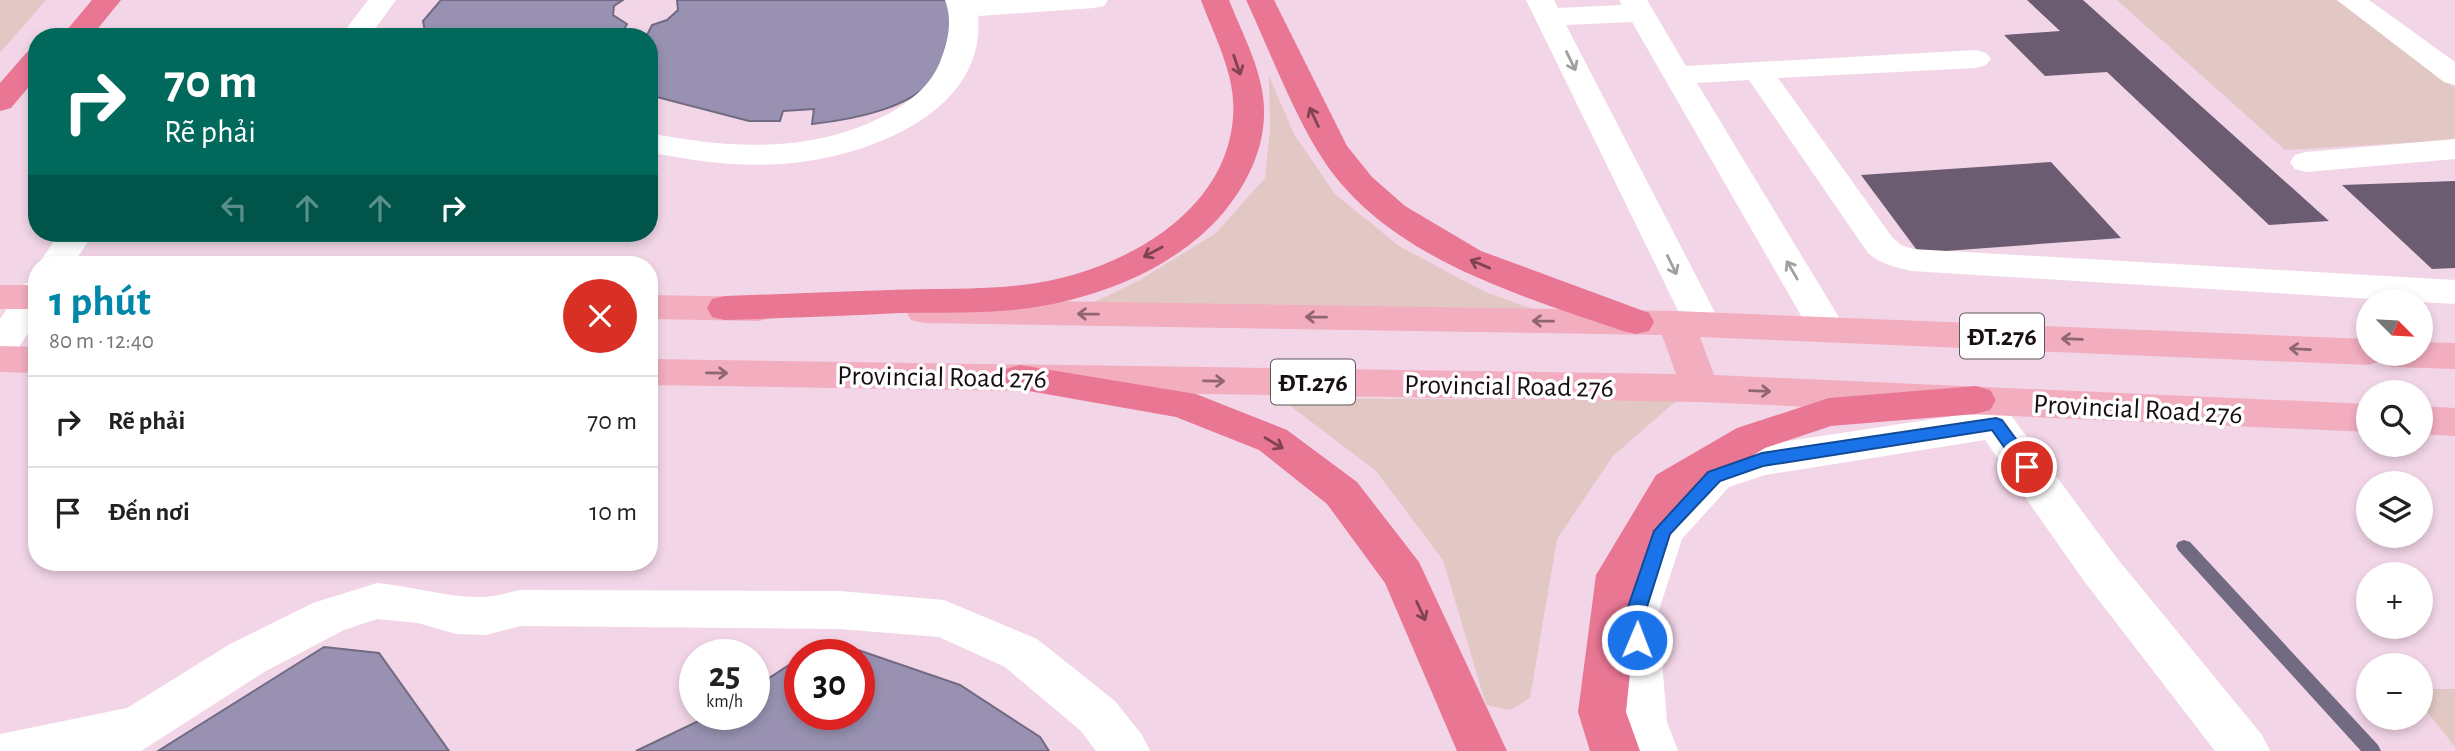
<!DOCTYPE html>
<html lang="vi">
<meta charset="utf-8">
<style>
:root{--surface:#fff;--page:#f2f2f2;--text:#222;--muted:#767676;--line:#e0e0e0;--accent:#0188a9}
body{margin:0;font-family:"Alegreya Sans",sans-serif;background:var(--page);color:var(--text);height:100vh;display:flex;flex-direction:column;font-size:26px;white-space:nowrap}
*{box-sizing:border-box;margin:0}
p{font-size:23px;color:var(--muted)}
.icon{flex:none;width:38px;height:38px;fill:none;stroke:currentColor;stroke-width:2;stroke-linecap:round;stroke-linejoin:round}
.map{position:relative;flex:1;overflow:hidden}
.drawer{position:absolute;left:28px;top:256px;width:630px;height:315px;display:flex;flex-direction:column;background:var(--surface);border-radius:28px;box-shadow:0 4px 10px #0003}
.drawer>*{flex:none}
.banner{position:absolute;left:28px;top:28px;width:630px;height:214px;border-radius:28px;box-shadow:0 4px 10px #0003;background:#00695c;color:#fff;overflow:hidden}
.needle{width:46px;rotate:114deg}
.controls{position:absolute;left:2356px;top:289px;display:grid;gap:14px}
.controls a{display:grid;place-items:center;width:77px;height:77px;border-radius:50%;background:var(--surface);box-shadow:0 4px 10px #0003;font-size:35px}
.speed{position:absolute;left:679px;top:639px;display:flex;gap:14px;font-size:35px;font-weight:700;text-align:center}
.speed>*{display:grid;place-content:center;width:91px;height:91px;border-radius:50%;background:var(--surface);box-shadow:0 4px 10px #0003;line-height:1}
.speed small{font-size:18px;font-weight:400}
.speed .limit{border:10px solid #d22;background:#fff;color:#111}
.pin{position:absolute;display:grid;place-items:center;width:60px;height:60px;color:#fff;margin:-30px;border:4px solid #fff;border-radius:50%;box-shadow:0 2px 7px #0007}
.me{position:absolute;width:77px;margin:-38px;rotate:1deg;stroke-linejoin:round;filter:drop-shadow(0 0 5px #0008)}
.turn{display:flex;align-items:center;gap:24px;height:147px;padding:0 21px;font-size:32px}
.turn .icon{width:91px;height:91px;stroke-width:2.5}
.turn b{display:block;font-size:49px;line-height:60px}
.lanes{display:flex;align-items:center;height:66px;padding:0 21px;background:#0003;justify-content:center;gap:35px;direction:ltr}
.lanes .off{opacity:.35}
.round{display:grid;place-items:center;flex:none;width:74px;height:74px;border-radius:37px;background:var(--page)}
.head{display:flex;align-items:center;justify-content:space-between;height:119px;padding:0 21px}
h1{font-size:42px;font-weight:700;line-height:52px;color:var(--accent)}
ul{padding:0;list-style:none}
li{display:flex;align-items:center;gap:21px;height:91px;padding:0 21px;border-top:2px solid var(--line)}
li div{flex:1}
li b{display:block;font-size:26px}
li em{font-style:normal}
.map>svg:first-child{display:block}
.green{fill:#e2c8c4}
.water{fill:#9891b1;stroke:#726a82;stroke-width:2}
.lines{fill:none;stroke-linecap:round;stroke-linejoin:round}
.stream{fill:#726a82;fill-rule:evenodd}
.building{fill:#6c5c71}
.minor{fill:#fff;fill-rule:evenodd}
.major{fill:#f2adbf;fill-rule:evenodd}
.highway{fill:#e97794;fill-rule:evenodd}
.oneway{stroke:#a39fa1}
.oneway2{stroke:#804354}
.oneway3{stroke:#906672}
.route{fill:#1a73e8;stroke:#114b97;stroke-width:2}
.labels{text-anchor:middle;stroke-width:7;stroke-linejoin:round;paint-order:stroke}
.shield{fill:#fff;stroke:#5d575a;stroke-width:2}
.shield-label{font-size:26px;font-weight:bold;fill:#180f14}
.street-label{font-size:28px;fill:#180f14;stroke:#fff}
</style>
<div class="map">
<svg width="2455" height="751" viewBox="0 0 2455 751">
<rect width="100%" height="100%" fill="#f2d6e7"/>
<path class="green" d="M0,0H46L0,53Z
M2117,0H2336L2455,88V140L2285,150Z
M1269,76L1294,134L1335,194L1399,246L1485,292L1547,314L1082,308L1140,280L1216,233L1265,178L1270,129Z
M1280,398L1676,401L1613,456L1557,539L1530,698L1510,710L1486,705L1443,560L1376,471Z
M2420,689H2455V747L2420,703Z"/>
<path class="water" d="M441,0H623L614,6L613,15L627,24L620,37H426L423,21Z
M677,0H955C956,15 951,28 947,43C944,51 943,61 939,69C922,108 849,120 812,124L814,109L783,111L780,121H749L649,95V37H646L652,25L667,20L678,10Z
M324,647L379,653L449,751H158Z
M858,650L960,685L1040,737L1049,751H636L713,714H754V688L798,659L800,714H859V654H827Z"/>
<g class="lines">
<path class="stream" d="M2184,540L2190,542L2378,745L2381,751H2361L2178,550L2176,546L2178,542Z"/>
</g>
<path class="building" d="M2027,0H2083L2329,221L2269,225L2107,72L2045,76L2004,35L2060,31Z
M2051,162L2121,238L1919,253L1861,175Z
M2455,181V268L2432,269L2342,185Z"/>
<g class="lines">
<path class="minor" d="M368,0H396L369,37H340Z
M945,0H1108L1104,6L1094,8L978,16C987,116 859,159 781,164C737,167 693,161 649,152V133C731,149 812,154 888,114C910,102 931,85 940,62C948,41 953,21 945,0Z
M1526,0H1554L1558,8L1622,5L1619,0H1647L1686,66L1976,50L1986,53L1991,59L1986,65L1976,68L1778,78L1892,237L1901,245L1913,249L2455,280V304L1911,271C1895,267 1880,264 1868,253L1749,80L1697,83L1846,329L1840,338L1827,341L1814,338L1632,22L1566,25L1721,324L1715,333L1702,336L1689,333Z
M2337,0H2369L2455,62V85L2444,82Z
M2455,139V159L2306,172L2295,169L2290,162L2295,155L2306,152Z
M60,233H94L73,264H38Z
M37,280V320L13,356L0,360V319L24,284Z
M1981,391L1995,395L2010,414L2116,557L2262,735L2270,751H2215L2084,581L1985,440L1765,475L1729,487L1682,539L1658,613L1667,722L1678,751H1628L1619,722L1612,613L1648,519L1699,465L1762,445L1967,414L1961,405L1967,395Z
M377,583C412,586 447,598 482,597C495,597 509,592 521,590L839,591L944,600L1037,639L1115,701L1142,735L1150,751H1096L1081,731L1005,667L939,637L839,629L521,626L486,635L456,634L418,623L377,619L344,630L264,672L141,751H0V734L127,708L230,644L313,603Z"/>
<path class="major" d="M0,285H37V309H0Z
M649,295L759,297L772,300L777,309L772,318L759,321L649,319Z
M924,299L1676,311L2368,339V354H2420V342L2455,343V369L2392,367L2378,362L2368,365L1700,337L1714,375L2368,404V432L1700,402L649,385V359L1676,374L1662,335L924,323L911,320L906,311L911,302Z
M0,346L37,347V373L0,372Z
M2420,406L2455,408V436L2420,434Z"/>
<path class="highway" d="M92,0H121L91,37H61Z
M1201,0H1229C1243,36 1266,76 1264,116C1263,152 1246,185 1224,212C1176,269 1095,300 1022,309C982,314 940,312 900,313C842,316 783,318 725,320L712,317L707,308L712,299L725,296C780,294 835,292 889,290C933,288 978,290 1022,285C1112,275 1226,218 1233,117C1237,77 1214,36 1201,0Z
M1246,0H1274L1347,146L1372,177L1405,206L1481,251L1649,313L1654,322L1649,331L1636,334L1623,331C1514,293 1380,256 1317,150C1289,103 1269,49 1246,0Z
M37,49V77L11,108L0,111V83L27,52Z
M1020,365L1196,394L1287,430L1357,482L1419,562L1507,751H1457L1385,583L1327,504L1259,450L1176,417L1006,387L1001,378L1006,369Z
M1976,386L1990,390L1996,400L1990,410L1976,414L1831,426L1765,448L1686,497L1640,577L1626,712L1640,751H1590L1578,712L1596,575L1656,475L1737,428L1829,398Z"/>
</g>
<defs><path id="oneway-shaft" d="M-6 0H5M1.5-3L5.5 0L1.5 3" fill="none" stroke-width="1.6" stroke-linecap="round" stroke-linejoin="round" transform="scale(1.75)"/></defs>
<g class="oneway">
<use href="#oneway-shaft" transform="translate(1571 61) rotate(64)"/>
<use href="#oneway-shaft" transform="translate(1672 265) rotate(64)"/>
<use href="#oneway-shaft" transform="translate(1792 270) rotate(-120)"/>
</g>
<g class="oneway2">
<use href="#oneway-shaft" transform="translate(1237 65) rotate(71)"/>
<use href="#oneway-shaft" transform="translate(1314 117) rotate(-115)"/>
<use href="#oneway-shaft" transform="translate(1153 252) rotate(152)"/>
<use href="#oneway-shaft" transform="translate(1480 264) rotate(-157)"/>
<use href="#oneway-shaft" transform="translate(1274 443) rotate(31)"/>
<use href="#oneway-shaft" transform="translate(1421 611) rotate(65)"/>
</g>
<g class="oneway3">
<use href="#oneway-shaft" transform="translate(1088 314) rotate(-179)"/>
<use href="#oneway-shaft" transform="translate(1316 317) rotate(-179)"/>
<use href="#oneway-shaft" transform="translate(1543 321) rotate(-179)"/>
<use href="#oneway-shaft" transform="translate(2072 339) rotate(-178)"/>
<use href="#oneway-shaft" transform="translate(2300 349) rotate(-177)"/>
<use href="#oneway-shaft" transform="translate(717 373) rotate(1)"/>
<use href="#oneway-shaft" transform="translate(1214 381) rotate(1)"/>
<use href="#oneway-shaft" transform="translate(1760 391) rotate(2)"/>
</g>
<path class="route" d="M1996,418L2002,420L2033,462L2036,467L2033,471H2021L1992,430L1763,466L1720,481L1670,534L1645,613L1647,640L1644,646H1631L1626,613L1654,531L1708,472L1762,453Z"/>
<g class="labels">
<g class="shield">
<rect x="1960" y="313.5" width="84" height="45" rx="5"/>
<rect x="1271" y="359.5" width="84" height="45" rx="5"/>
</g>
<g class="shield-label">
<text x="2002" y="345">ĐT.276</text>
<text x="1313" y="391">ĐT.276</text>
</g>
<g class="street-label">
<text transform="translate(942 376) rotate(1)" y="10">Provincial Road 276</text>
<text transform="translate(1509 385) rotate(1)" y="10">Provincial Road 276</text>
<text transform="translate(2138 408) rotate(3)" y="10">Provincial Road 276</text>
</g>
</g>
</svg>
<div class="controls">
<a><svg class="needle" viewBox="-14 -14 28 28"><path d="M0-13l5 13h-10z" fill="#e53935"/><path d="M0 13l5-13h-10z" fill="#767676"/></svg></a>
<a><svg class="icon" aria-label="search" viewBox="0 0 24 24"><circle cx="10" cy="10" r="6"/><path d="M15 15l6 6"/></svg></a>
<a><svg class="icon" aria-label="layers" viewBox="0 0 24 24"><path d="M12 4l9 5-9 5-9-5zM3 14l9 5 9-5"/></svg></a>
<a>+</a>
<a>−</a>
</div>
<div class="speed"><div>25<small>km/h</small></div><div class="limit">30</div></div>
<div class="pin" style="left:2027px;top:467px;background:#d93025"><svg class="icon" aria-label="arrive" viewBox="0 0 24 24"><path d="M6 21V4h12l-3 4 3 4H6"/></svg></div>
<svg class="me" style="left:1637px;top:640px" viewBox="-20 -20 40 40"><circle r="17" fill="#1a73e8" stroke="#fff" stroke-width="3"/><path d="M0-11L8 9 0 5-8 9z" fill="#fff"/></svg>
<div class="banner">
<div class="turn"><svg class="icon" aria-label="right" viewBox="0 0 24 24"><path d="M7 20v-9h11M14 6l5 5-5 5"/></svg><div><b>70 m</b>Rẽ phải</div></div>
<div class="lanes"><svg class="icon off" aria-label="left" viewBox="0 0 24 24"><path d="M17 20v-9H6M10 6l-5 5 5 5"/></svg><svg class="icon off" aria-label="ahead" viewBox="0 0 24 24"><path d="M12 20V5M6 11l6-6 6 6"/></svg><svg class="icon off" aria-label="ahead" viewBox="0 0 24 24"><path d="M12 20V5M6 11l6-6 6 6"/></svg><svg class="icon" aria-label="right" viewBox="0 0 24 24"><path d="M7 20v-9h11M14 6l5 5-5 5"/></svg></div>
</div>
<section class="drawer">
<div class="head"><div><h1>1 phút</h1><p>80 m · 12:40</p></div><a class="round" style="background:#d93025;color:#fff"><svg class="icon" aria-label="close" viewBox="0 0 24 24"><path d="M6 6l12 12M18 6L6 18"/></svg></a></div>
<ul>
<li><svg class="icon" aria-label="right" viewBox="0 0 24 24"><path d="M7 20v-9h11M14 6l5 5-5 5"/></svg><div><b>Rẽ phải</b></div><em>70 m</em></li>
<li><svg class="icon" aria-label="arrive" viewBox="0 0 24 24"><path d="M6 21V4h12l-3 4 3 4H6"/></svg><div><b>Đến nơi</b></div><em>10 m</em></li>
</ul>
</section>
</div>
